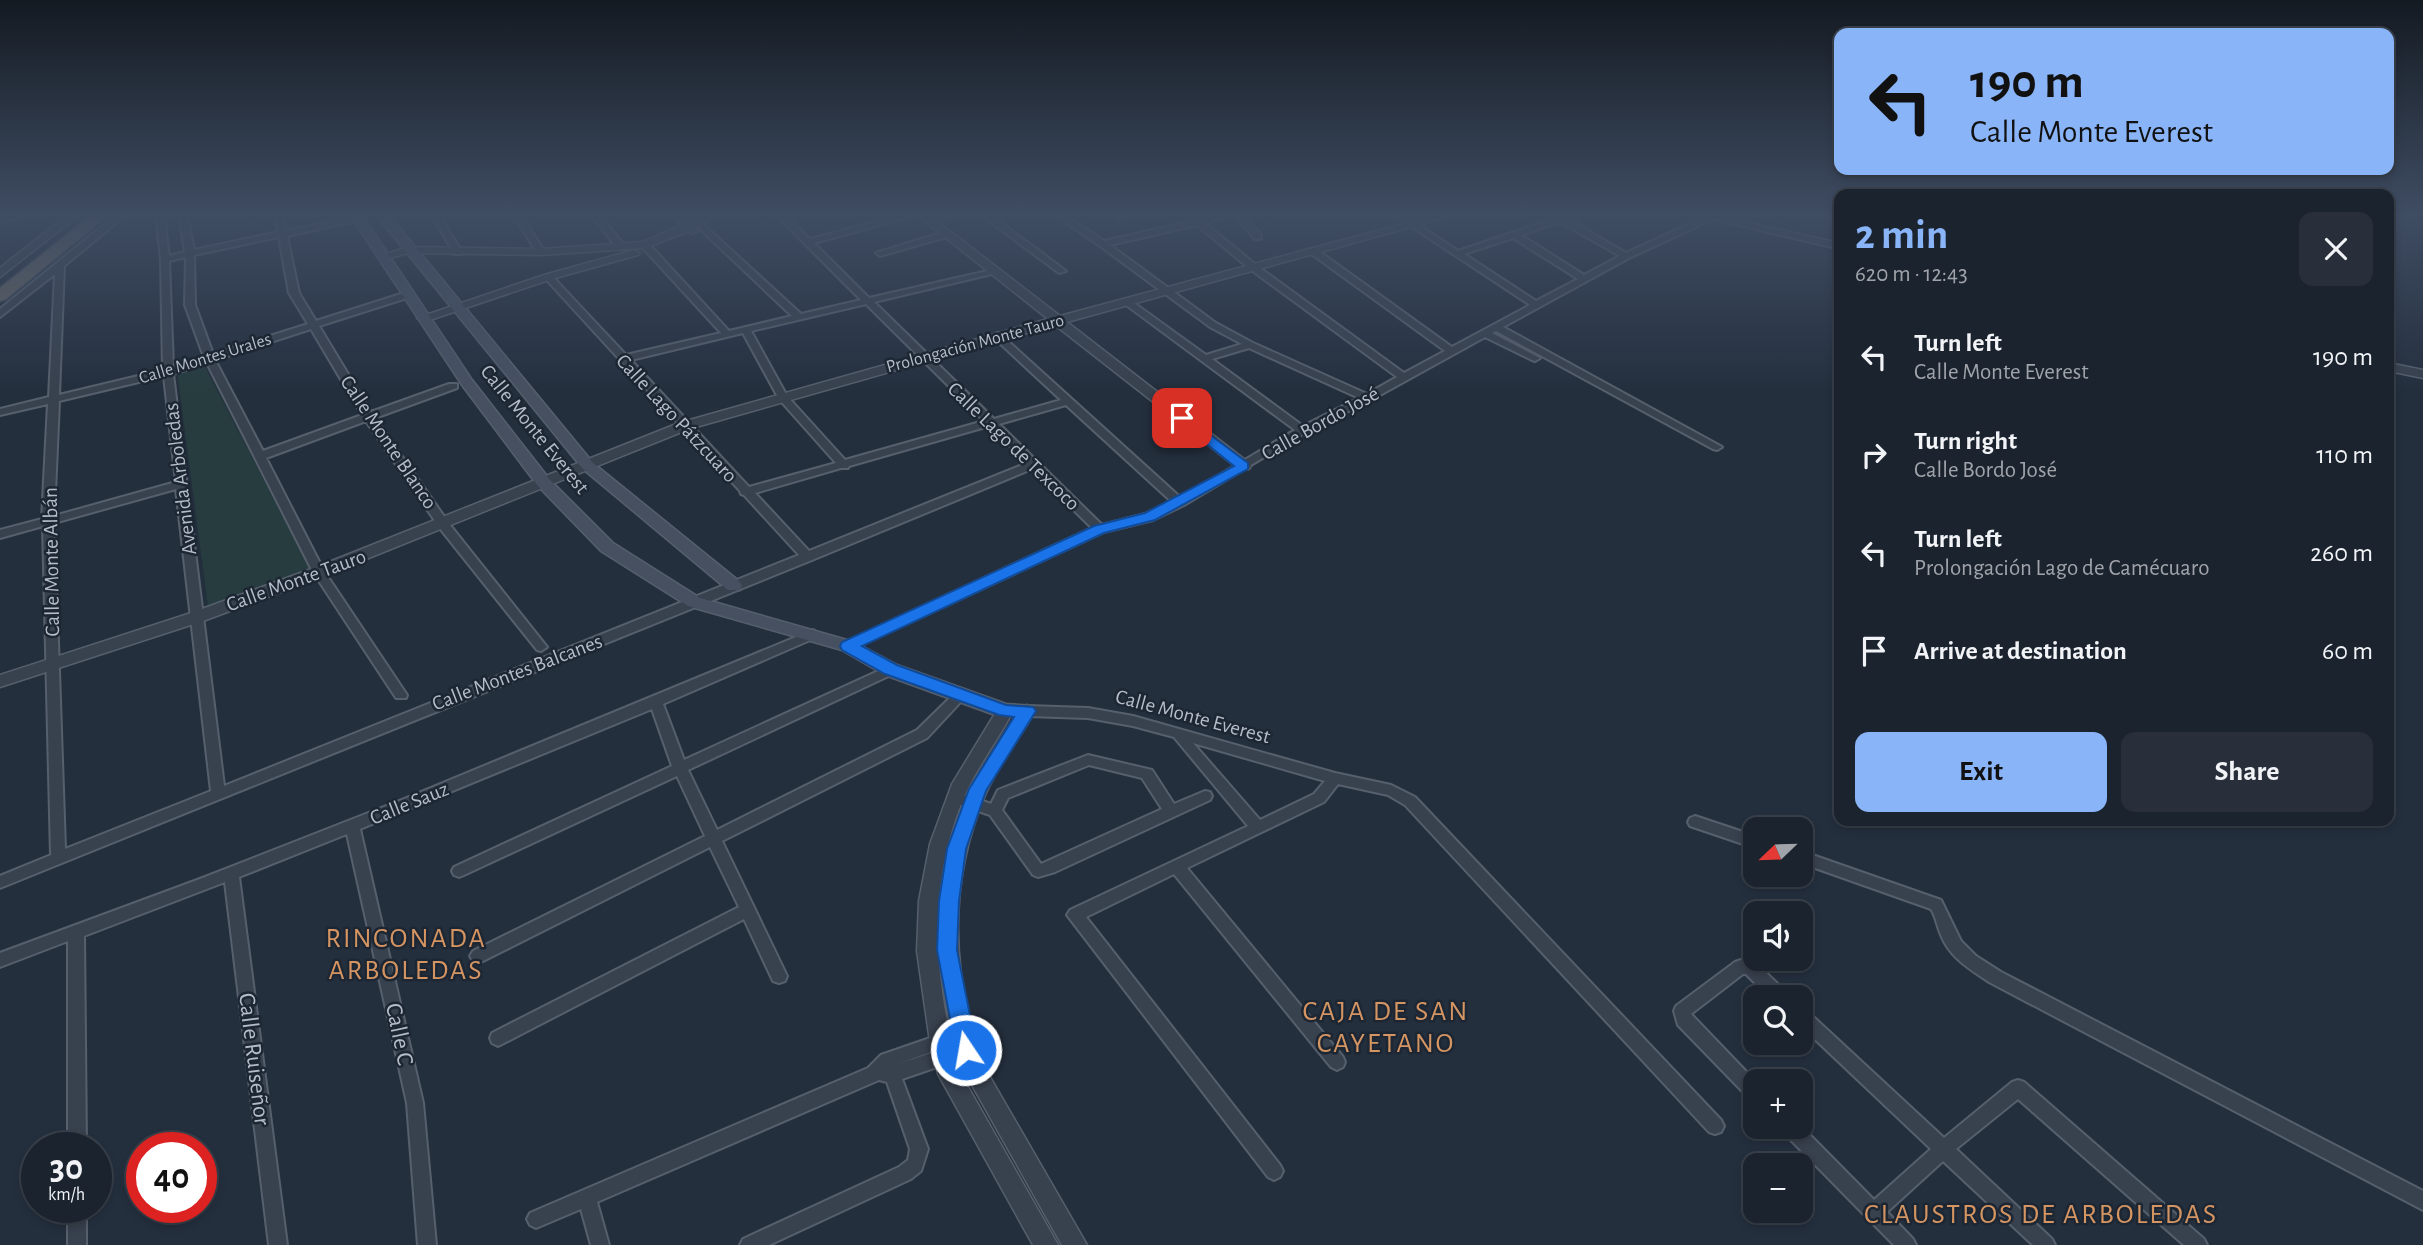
<!DOCTYPE html>
<meta charset="utf-8">
<style>
:root{--surface:#1b232e;--page:#282f3a;--text:#f1f3f6;--muted:#a0a4aa;--line:#39404a;--accent:#8ab4f8}
body{margin:0;font-family:"Alegreya Sans",sans-serif;background:var(--page);color:var(--text);height:100vh;display:flex;flex-direction:column;font-size:26px;white-space:nowrap}
*{box-sizing:border-box;margin:0}
p{font-size:23px;color:var(--muted)}
.icon{flex:none;width:38px;height:38px;fill:none;stroke:currentColor;stroke-width:2;stroke-linecap:round;stroke-linejoin:round}
.map{position:relative;flex:1;overflow:hidden}
.panel{position:absolute;left:1834px;top:189px;width:560px;height:637px;display:flex;flex-direction:column;background:var(--surface);border-radius:14px;box-shadow:0 4px 10px #0003,0 0 0 2px var(--line)}
.panel>*{flex:none}
.top-card{position:absolute;left:1834px;top:28px;width:560px;height:147px;border-radius:14px;box-shadow:0 4px 10px #0003,0 0 0 2px var(--line);background:#8ab4f8;color:#111;overflow:hidden}
.needle{width:46px;rotate:247deg}
.controls{position:absolute;left:1743px;top:817px;display:grid;gap:14px}
.controls a{display:grid;place-items:center;width:70px;height:70px;border-radius:14px;background:var(--surface);box-shadow:0 4px 10px #0003,0 0 0 2px var(--line);font-size:35px}
.speed{position:absolute;left:21px;top:1132px;display:flex;gap:14px;font-size:35px;font-weight:700;text-align:center}
.speed>*{display:grid;place-content:center;width:91px;height:91px;border-radius:50%;background:var(--surface);box-shadow:0 4px 10px #0003,0 0 0 2px var(--line);line-height:1}
.speed small{font-size:18px;font-weight:400}
.speed .limit{border:10px solid #d22;background:#fff;color:#111}
.pin{position:absolute;display:grid;place-items:center;width:60px;height:60px;color:#fff;margin:-30px;border-radius:14px;box-shadow:0 4px 10px #0006}
.me{position:absolute;width:77px;margin:-38px;rotate:348deg;stroke-linejoin:round;filter:drop-shadow(0 0 5px #0008)}
.turn{display:flex;align-items:center;gap:24px;height:147px;padding:0 21px;font-size:32px}
.turn .icon{width:91px;height:91px;stroke-width:2.5}
.turn b{display:block;font-size:49px;line-height:60px}
.round{display:grid;place-items:center;flex:none;width:74px;height:74px;border-radius:14px;background:var(--page)}
.summary{display:flex;align-items:center;justify-content:space-between;height:119px;padding:0 21px}
h1{font-size:42px;font-weight:700;line-height:52px;color:var(--accent)}
.button{display:flex;gap:14px;margin-top:auto;padding:14px 21px}
.button a{flex:1;height:80px;border-radius:14px;background:var(--accent);color:#111;font-size:28px;font-weight:700;line-height:80px;text-align:center}
.button a+a{background:var(--page);color:var(--text)}
ul{padding:0;list-style:none}
li{display:flex;align-items:center;gap:21px;height:98px;padding:0 21px}
li div{flex:1}
li b{display:block;font-size:26px}
li em{font-style:normal}
.map>svg:first-child{display:block}
.green{fill:#263c3f}
.lines{fill:none;stroke-linecap:round;stroke-linejoin:round}
.minor-casing{stroke:#565f6c;stroke-width:4}
.tertiary-casing{stroke:#565f6c;stroke-width:3}
.secondary-casing{stroke:#565f6c;stroke-width:3}
.trunk-casing{stroke:#434c59;stroke-width:3}
.minor{fill:#38414e;fill-rule:evenodd}
.tertiary{fill:#38414e;fill-rule:evenodd}
.secondary{fill:#465061;fill-rule:evenodd}
.trunk{fill:#656462;fill-rule:evenodd}
.route{fill:#1a73e8;stroke:#114b97;stroke-width:2}
.labels{text-anchor:middle;stroke-width:5;stroke-linejoin:round;paint-order:stroke}
.far-street-label{font-size:18px;fill:#b4bcc9;stroke:#1d2633}
.street-label{font-size:21px;fill:#b4bcc9;stroke:#1d2633}
.near-street-label{font-size:24px;fill:#b4bcc9;stroke:#1d2633}
.near-quarter-label{font-size:28px;letter-spacing:2px;fill:#d59563;stroke:#1d2633}
</style>
<div class="map">
<svg width="2423" height="1245" viewBox="0 0 2423 1245">
<rect width="100%" height="100%" fill="#242f3e"/>
<path class="green" d="M203,363L310,569L208,606L177,371Z"/>
<g class="lines">
<defs>
<path id="minor" d="M11,215H31L0,223V217Z
M116,215H126L64,266L59,395L163,370L161,259L156,215H164L169,256L185,252L179,215H187L194,250L278,232L275,215H283L286,231L361,216V220L287,236L299,293L316,321L404,293H410V297L319,326L371,412L449,384H457V388L375,418L450,525L547,647L541,651L537,650L442,531L366,421L266,458L324,571L407,695L406,698H396L313,572L207,363L173,374L224,786L799,555L744,495L741,494L740,491L544,277L551,275L626,355L721,333L642,247V243H648L729,331L792,316L700,229L699,227L703,224L801,314L861,300L776,215H785L810,239L902,215H917L814,243L869,298L996,269V273L874,302L994,419L1061,400L992,336L997,333L1000,334L1181,498L1295,430L1122,302L1124,300H1130L1206,355L1242,344L1210,327L1100,246L1055,215H1065L1104,241L1192,221L1186,215H1196L1200,219L1216,215H1232L1205,223L1256,265L1404,373L1445,351L1310,253V249H1316L1452,347L1530,305L1394,215H1404L1458,251L1564,215H1577L1568,219L1626,253L1708,215L1712,218L1711,220L1629,258L1503,327L1722,447L1717,450L1713,449L1496,331L1492,333L1540,358L1535,361L1532,360L1485,337L1371,400L1306,432L1184,505L1153,520L1104,532L852,649L848,650L842,646L844,643L1092,528L1032,469L812,560L0,888V876L51,855L43,526L0,538V530L42,519L48,404L0,415V409L49,397L55,274L0,317V309ZM1560,222L1620,256L1584,275L1521,235ZM1197,225L1250,269L1397,377L1367,394L1253,343L1216,323L1110,245ZM279,237L289,293L308,324L213,354L195,305L194,255ZM1513,238L1578,279L1536,301L1464,254ZM186,257L185,305L204,357L173,367L169,261ZM866,304L984,421L845,460L787,396L751,331ZM311,329L362,415L263,451L215,360ZM743,333L779,399L836,463L749,487L631,360ZM1249,348L1359,398L1303,426L1212,359ZM164,376L176,482L54,516L59,401ZM1066,405L1172,502L1145,514L1102,525L999,424ZM989,426L1027,463L809,551L755,493L841,468H848L849,466ZM176,489L211,791L65,849L54,523Z
M431,215H439L462,252L461,254H455Z
M513,215H521L545,252L544,254H538Z
M591,215H600L623,244V248H617Z
M672,215H681L698,231L691,233Z
M938,215H955L928,223L924,220Z
M981,215H991L1066,271L1059,273Z
M1117,215H1130L1117,219Z
M1234,215H1243L1261,235V239H1255Z
M947,231L951,234L950,236L880,256L876,253Z
M813,630L819,634L817,637L663,704L684,760L887,667H895L897,670L895,673L688,770L717,830L917,730L956,692H966L967,695L927,738L722,841L787,976L785,981L779,983L773,981L744,919L504,1043L498,1046L492,1043L490,1038L492,1033L739,907L710,847L483,961L478,963L473,961L470,956L473,951L705,836L677,776L464,875L459,877L454,875L452,871L454,867L672,766L652,709L360,829L423,1103L436,1245H418L407,1103L347,834L239,877L287,1245H269L225,882L84,936L86,1148H68V941L0,967V953L200,879L404,799Z
M1027,706L1088,708L1133,716L1335,773L1391,785L1415,797L1721,1120L1724,1126L1721,1132L1715,1134L1709,1132L1405,805L1388,795L1338,784L1324,802L1187,868L1343,1057L1345,1062L1343,1067L1337,1070L1331,1067L1174,874L1086,917L1280,1165L1283,1171L1280,1177L1274,1180L1268,1177L1067,915L1070,910L1248,826L1174,737L1133,726L1088,718L1027,716L1022,714L1020,711L1022,708ZM1193,743L1325,781L1314,794L1260,820Z
M1088,755L1152,770L1174,804L1205,791L1210,792L1212,796L1210,800L1055,872L1038,877L1033,875L990,815L961,805L959,801L961,797L966,795L991,804L998,790ZM1089,765L1142,778L1162,809L1041,864L1002,810L1008,798Z
M1695,816L1755,836V848L1690,826L1688,822L1690,818Z
M1801,851L1941,900L1961,941L1976,956L2001,972L2423,1191V1210L1989,982C1970,969 1950,958 1941,935C1937,926 1936,917 1931,909L1801,863Z
M1741,960L1756,963L1787,993L1789,998H1770L1746,974H1743L1691,1014L1756,1082L1755,1100L1749,1098L1678,1025L1674,1011L1676,1006L1735,962Z
M1801,1009L1807,1011L1944,1138L2012,1082L2018,1080L2024,1082L2204,1239L2207,1245H2184L2018,1099L1956,1149L2052,1239L2055,1245H2033L1943,1161L1887,1212L1913,1239L1916,1245H1894L1784,1133L1781,1127L1801,1126L1874,1200L1931,1149L1801,1026Z
M962,1027L968,1029L970,1034L968,1039L897,1064L966,1042L972,1045L974,1050L972,1055L902,1079L928,1149L921,1171L911,1179L769,1245H740L743,1239L899,1167L908,1160L910,1149L887,1082L879,1080L597,1202L609,1245H591L581,1209L536,1228L530,1225L527,1219L530,1213L868,1068L881,1055Z
M68,1208H86V1245H68Z"/>
<path id="tertiary" d="M67,215H79L0,277V268Z
M703,215H716L692,230L645,248L541,255L408,253L383,260L377,257L408,247L541,249L643,242Z
M917,215H929L1060,316L1436,215H1455L1067,322L1249,463L1251,466L1249,469H1239L1055,325L689,429L324,576L203,621L0,687V675L191,613L314,568L679,423L1048,319Z
M1694,215H1715L1839,243V249Z
M634,250L640,253L638,255L552,279L427,321L423,322L417,318L544,275Z
M2389,363L2423,370V378L2389,371Z
M1005,705L1011,707L1013,711C1000,736 983,759 970,784C926,873 932,978 959,1071L1058,1245H1033L938,1074L930,1042L917,951L919,901L930,844L952,784L999,707Z
M1027,705L1033,707L1035,711C1020,738 998,765 986,793C947,883 951,974 983,1065L1087,1245H1062L963,1069L952,1034L937,950L939,902L948,849L969,790L1021,707Z"/>
<path id="secondary" d="M350,215H362L472,380L550,480L613,543L700,598L854,642L897,665L1006,704L1034,706L1036,711L1034,716H998L885,675L842,650L688,606L601,551L538,486L462,385Z
M376,215H389L593,463L740,582L742,586L740,590H728L583,469Z"/>
<path id="trunk" d="M92,215H108L6,299L0,301V288Z"/>
</defs>
<use href="#minor" class="minor-casing"/>
<use href="#tertiary" class="tertiary-casing"/>
<use href="#secondary" class="secondary-casing"/>
<use href="#trunk" class="trunk-casing"/>
<use href="#minor" class="minor"/>
<use href="#tertiary" class="tertiary"/>
<use href="#secondary" class="secondary"/>
<use href="#trunk" class="trunk"/>
</g>
<linearGradient id="sky" x2="0" y2="1"><stop stop-color="#141a22"/><stop offset="0.55" stop-color="#3f4d63"/><stop offset="1" stop-color="#3f4d63" stop-opacity="0"/></linearGradient>
<rect width="2423" height="390" fill="url(#sky)"/>
<path class="route" d="M1182,414L1248,463V469L1155,520L1104,533L862,646L897,665L1006,705L1033,707L1036,711L986,791L966,849L959,901L957,950L977,1050L974,1057L966,1060L959,1057L956,1050L937,950L939,901L947,849L969,789L1014,717L999,715L885,674L842,650L840,646L842,642L1094,526L1145,513L1234,466L1177,420L1175,418Z"/>
<g class="labels">
<g class="far-street-label">
<text transform="translate(975 343) rotate(-15)" y="6">Prolongación Monte Tauro</text>
<text transform="translate(205 358) rotate(-17)" y="6">Calle Montes Urales</text>
</g>
<g class="street-label">
<text transform="translate(677 418) rotate(47)" y="7">Calle Lago Pátzcuaro</text>
<text transform="translate(1320 423) rotate(-29)" y="7">Calle Bordo José</text>
<text transform="translate(535 429) rotate(51)" y="7">Calle Monte Everest</text>
<text transform="translate(389 442) rotate(56)" y="7">Calle Monte Blanco</text>
<text transform="translate(1014 446) rotate(44)" y="7">Calle Lago de Texcoco</text>
<text transform="translate(180 479) rotate(-97)" y="7">Avenida Arboledas</text>
<text transform="translate(51 562) rotate(-91)" y="7">Calle Monte Albán</text>
<text transform="translate(296 580) rotate(-20)" y="7">Calle Monte Tauro</text>
<text transform="translate(517 672) rotate(-21)" y="7">Calle Montes Balcanes</text>
<text transform="translate(1193 716) rotate(15)" y="7">Calle Monte Everest</text>
<text transform="translate(409 803) rotate(-22)" y="7">Calle Sauz</text>
</g>
<g class="near-street-label">
<text transform="translate(400 1034) rotate(78)" y="8">Calle C</text>
<text transform="translate(255 1059) rotate(83)" y="8">Calle Ruiseñor</text>
</g>
<g class="near-quarter-label">
<text x="406" y="947">RINCONADA<tspan x="406" dy="32">ARBOLEDAS</tspan></text>
<text x="1386" y="1020">CAJA DE SAN<tspan x="1386" dy="32">CAYETANO</tspan></text>
<text x="2041" y="1223">CLAUSTROS DE ARBOLEDAS</text>
</g>
</g>
</svg>
<div class="controls">
<a><svg class="needle" viewBox="-14 -14 28 28"><path d="M0-13l5 13h-10z" fill="#e53935"/><path d="M0 13l5-13h-10z" fill="#a0a4aa"/></svg></a>
<a><svg class="icon" aria-label="sound" viewBox="0 0 24 24"><path d="M4 9h4l5-4v14l-5-4H4zM17 9q2 3 0 6"/></svg></a>
<a><svg class="icon" aria-label="search" viewBox="0 0 24 24"><circle cx="10" cy="10" r="6"/><path d="M15 15l6 6"/></svg></a>
<a>+</a>
<a>−</a>
</div>
<div class="speed"><div>30<small>km/h</small></div><div class="limit">40</div></div>
<div class="pin" style="left:1182px;top:418px;background:#d93025"><svg class="icon" aria-label="arrive" viewBox="0 0 24 24"><path d="M6 21V4h12l-3 4 3 4H6"/></svg></div>
<svg class="me" style="left:966px;top:1050px" viewBox="-20 -20 40 40"><circle r="17" fill="#1a73e8" stroke="#fff" stroke-width="3"/><path d="M0-11L8 9 0 5-8 9z" fill="#fff"/></svg>
<div class="top-card">
<div class="turn"><svg class="icon" aria-label="left" viewBox="0 0 24 24"><path d="M17 20v-9H6M10 6l-5 5 5 5"/></svg><div><b>190 m</b>Calle Monte Everest</div></div>
</div>
<section class="panel">
<div class="summary"><div><h1>2 min</h1><p>620 m · 12:43</p></div><a class="round"><svg class="icon" aria-label="close" viewBox="0 0 24 24"><path d="M6 6l12 12M18 6L6 18"/></svg></a></div>
<ul>
<li><svg class="icon" aria-label="left" viewBox="0 0 24 24"><path d="M17 20v-9H6M10 6l-5 5 5 5"/></svg><div><b>Turn left</b><p>Calle Monte Everest</p></div><em>190 m</em></li>
<li><svg class="icon" aria-label="right" viewBox="0 0 24 24"><path d="M7 20v-9h11M14 6l5 5-5 5"/></svg><div><b>Turn right</b><p>Calle Bordo José</p></div><em>110 m</em></li>
<li><svg class="icon" aria-label="left" viewBox="0 0 24 24"><path d="M17 20v-9H6M10 6l-5 5 5 5"/></svg><div><b>Turn left</b><p>Prolongación Lago de Camécuaro</p></div><em>260 m</em></li>
<li><svg class="icon" aria-label="arrive" viewBox="0 0 24 24"><path d="M6 21V4h12l-3 4 3 4H6"/></svg><div><b>Arrive at destination</b></div><em>60 m</em></li>
</ul>
<div class="button"><a>Exit</a><a>Share</a></div>
</section>
</div>
